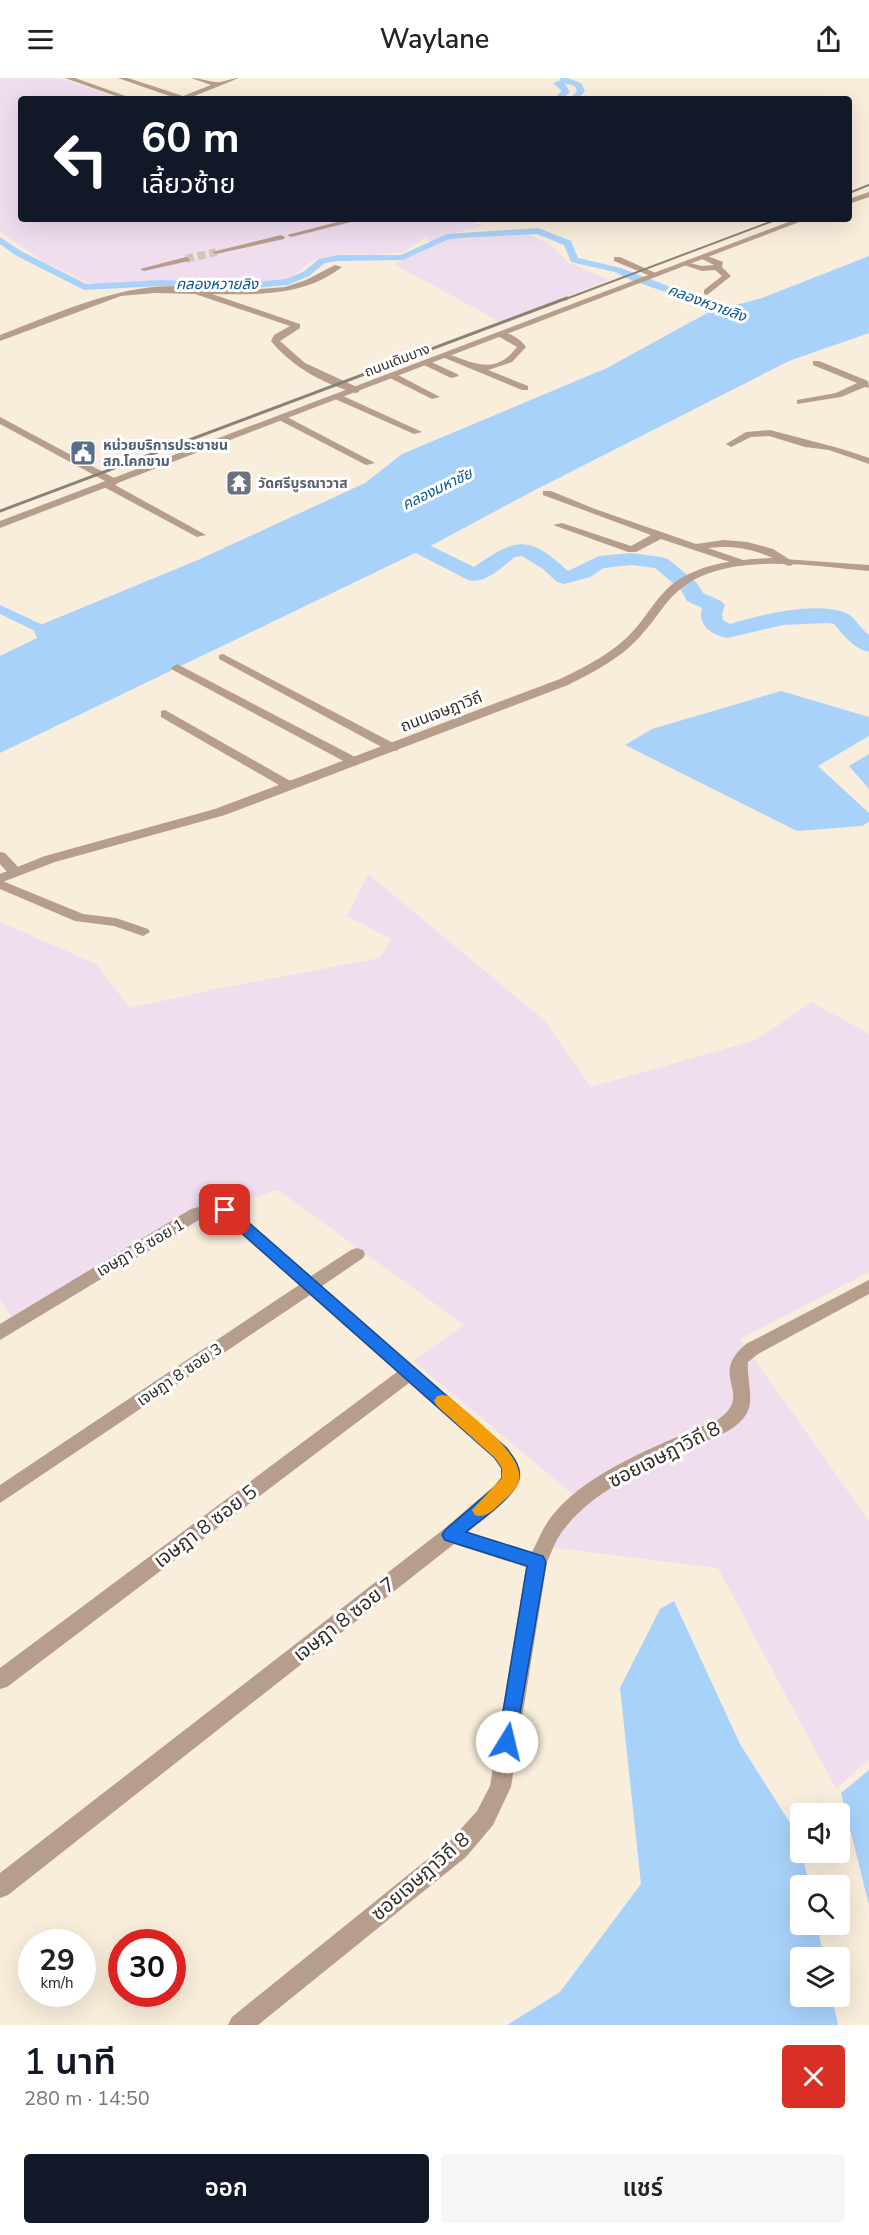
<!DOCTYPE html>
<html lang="th">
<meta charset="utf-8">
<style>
:root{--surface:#fff;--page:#f6f6f6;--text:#222;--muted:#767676;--accent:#111827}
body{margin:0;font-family:"Nunito Sans","Noto Sans Thai",sans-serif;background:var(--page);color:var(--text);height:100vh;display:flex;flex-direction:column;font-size:22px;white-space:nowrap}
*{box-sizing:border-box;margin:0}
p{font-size:20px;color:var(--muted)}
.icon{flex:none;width:33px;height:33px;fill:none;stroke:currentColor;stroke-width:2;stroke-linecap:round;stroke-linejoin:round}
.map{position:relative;height:1947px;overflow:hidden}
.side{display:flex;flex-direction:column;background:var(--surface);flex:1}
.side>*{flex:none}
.top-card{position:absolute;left:18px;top:18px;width:834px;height:126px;border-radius:6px;box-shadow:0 6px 24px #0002;background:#111827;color:#fff;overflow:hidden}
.fabs{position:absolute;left:790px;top:1725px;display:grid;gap:12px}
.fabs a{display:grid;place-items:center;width:60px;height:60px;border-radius:6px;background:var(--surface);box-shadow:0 6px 24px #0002;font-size:30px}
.speed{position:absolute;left:18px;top:1851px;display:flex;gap:12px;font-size:30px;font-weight:700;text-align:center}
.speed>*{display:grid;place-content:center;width:78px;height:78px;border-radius:50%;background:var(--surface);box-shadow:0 6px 24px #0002;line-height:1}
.speed small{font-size:15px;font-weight:400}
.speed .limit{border:9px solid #d22;background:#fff;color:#111}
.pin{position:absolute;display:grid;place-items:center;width:51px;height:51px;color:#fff;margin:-26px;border-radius:12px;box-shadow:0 3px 9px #0006}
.me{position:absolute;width:66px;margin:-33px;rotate:9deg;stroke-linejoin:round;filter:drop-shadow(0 0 4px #0008)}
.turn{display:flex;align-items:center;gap:21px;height:126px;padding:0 24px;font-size:27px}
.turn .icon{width:78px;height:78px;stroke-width:2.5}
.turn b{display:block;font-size:42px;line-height:51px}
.round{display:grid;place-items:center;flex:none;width:63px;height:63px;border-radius:6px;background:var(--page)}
.head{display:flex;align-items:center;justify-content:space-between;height:102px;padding:0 24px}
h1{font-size:36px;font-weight:600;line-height:45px;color:var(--accent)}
.primary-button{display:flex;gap:12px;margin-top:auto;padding:12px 24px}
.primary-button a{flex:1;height:69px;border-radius:6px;background:var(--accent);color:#fff;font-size:24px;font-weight:600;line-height:69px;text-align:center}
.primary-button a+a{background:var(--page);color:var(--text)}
header{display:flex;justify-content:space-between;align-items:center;height:78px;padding:0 24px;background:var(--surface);font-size:27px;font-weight:600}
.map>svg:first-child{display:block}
.industrial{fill:#f0deef}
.water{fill:#a9d2fb}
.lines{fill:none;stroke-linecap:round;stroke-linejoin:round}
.canal{fill:#a9d2fb;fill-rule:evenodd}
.river{fill:#a9d2fb;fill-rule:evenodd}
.minor-tunnel{stroke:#d1c7b7;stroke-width:8;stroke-dasharray:8 4;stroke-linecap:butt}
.minor{fill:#b79d8b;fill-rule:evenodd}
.tertiary{fill:#b79d8b;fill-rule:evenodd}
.rail-far1{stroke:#8a8276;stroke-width:2}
.rail{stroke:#8a8276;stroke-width:3}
.route{fill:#1a73e8;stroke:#114b97;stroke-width:1.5}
.slow{fill:#f59e0b}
.labels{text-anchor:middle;stroke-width:6;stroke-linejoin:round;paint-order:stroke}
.far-street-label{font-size:14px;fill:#332f28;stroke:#fff}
.far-service-label{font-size:14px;font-weight:bold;fill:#4e5e75;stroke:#fff;text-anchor:start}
.far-worship-label{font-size:14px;font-weight:bold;fill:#5b616d;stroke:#fff;text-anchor:start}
.far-water-label{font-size:15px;font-style:italic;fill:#065692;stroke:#fff}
.street-label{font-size:16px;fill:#332f28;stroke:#fff}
.near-street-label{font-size:20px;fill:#332f28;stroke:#fff}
</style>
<header><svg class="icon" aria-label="menu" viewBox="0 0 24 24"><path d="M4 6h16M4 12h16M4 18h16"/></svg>Waylane<svg class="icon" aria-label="share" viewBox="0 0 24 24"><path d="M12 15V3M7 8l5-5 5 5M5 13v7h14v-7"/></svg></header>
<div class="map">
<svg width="869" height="1947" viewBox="0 0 869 1947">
<rect width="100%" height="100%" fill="#f9eddb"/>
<path class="industrial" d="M0,0H60L121,21H21V141H471L482,148L451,156L461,161L530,157L549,166L568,184L609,202L500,244L394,186L435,167L425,160L404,174L375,177L344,176L310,184L288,202L212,206L146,203L94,207L44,184L0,154Z
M368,796L544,942L591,1009L756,962L812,924L869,956V1194L740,1261L869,1443V1681L836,1711L718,1490L540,1468L583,1425L413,1283L464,1247L278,1112L231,1127L19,1248L0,1222V844L96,886L130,930L222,910L380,880L391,861L347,838Z"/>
<path class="water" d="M869,178V255L789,283L533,413L436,465L0,675V578L37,560L33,550L198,482L365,405L402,376L607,290L709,234L762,220Z
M781,613L869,639V658L818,688L869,735V744L862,748L797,753L625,667L652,651Z
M869,676V711L849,688Z
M674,1523L740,1666L799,1759L809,1807L801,1808V1846L817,1847L824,1879L801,1880V1918L832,1919L838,1947H507L560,1914L641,1806L620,1610L660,1531Z
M869,1692V1827L841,1715Z"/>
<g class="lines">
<path class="canal" d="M559,0H567L581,5L585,13L578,21H570L577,13L575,8L564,5L570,14L562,21H553L562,13L553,5L561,2Z
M538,150L571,163L578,180L621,190L747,238L739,240L631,202L615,194L571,184L564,167L537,156L464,160L449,161L403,182L338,183L325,185L309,198L288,207L245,211L161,208L84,212L15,177L0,166V159L21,173L86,206L161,202L245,205L286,201L303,194L319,181L338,177H401L447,156Z
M0,527L60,555L62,558L56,562L52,561L0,536Z"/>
<path class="river" d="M388,447L474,489C516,460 528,456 568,493L599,478L631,475L661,479L668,481L697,505L703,515L721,523L725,527L722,536L723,542L730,546C760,537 815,523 846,535C854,538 861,551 869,557V574C853,570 844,558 834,546L828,545L783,547L727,560C712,557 697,547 702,530L687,523L681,512L655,490L631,487L604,490L590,499L564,506L557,504L543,491L522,478L515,479C502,489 485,507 468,502L381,457L378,453L381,449Z"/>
<path class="minor-tunnel" d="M186,181L216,174"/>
<path class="minor" d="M65,0H75L134,21H124Z
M118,0H128L183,18L211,7L191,0C200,0 207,3 215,4C223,5 231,0 239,0L187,21H178Z
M349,141H363L291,159L287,157Z
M281,157L285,159L284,161L216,176L212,174Z
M705,177L723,184L722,189L731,198L707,217L704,216V212L722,198L715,192L702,193L681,186L685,184L702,188L714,187L702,181V177Z
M186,179L190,181L189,183L144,193L140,191Z
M614,179H620L660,197L653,199L614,183Z
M335,187L342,189C305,218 257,217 212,216L300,246V250L280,263L305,285L359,310V314L356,315C324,306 292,289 271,263L274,257L290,248L195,216L155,215L121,218L0,263V257C59,235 145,193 208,214L211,210L260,211L285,209L306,202Z
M498,254C508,253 521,261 526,269L512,284L488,292L528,308V312H522L440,278C454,269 488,308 517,269L498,258Z
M427,282L457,296L459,298L451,300L424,287L422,285Z
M813,283H819L868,303L869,310L865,309L841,319L797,326V322L836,315L857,305L813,287Z
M390,296H396L440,319L432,321L390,300Z
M335,317H341L422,354L414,356L335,321Z
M279,338H285L375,385L366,387L279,342Z
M0,339L118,402L119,404L115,407L206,457L197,459L104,409L103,407L107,404L0,346Z
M770,352C803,361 836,368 869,380V386L829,372L805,369L769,358L751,359L731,369L726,366L746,354Z
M543,413H551L595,431L696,466L724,462L747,464L773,471L795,485L790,488L786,487C762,473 737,466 708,470L746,483L747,485L742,488L661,461L636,474H628L553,447L562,445L631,468L651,457L543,417Z
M223,576L397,667L399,670L397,673H389L219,581V577Z
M177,586L359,681L361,684L355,688L351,687L173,592L171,590Z
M165,632L294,705L296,708L290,712L286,711L161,639V633Z
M0,774L5,775L20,791L22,794L20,797H10L0,786Z
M0,802L83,836L116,840L148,851L150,854L143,858L114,848L75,843L0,811Z
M213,1125L231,1128L311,1198L351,1172L357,1170L363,1172L365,1176L363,1180L322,1208L508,1370C513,1379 522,1388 520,1400C518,1417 481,1443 468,1454L532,1474C537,1465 541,1454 547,1445C581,1394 665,1365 719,1341C722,1338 727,1335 729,1331C744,1311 712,1294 746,1266L869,1202V1216L758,1276L748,1284C746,1301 756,1323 745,1338C734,1354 712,1360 694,1368C647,1390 593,1411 561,1455C555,1464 551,1475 547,1484L511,1709L493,1747L466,1779L258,1947H228L232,1939L450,1763L477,1733L490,1708L526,1489L454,1466L8,1817L0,1820V1795L444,1451L494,1408L502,1399L501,1390L494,1380L409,1305L7,1609L0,1611V1590L397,1294L310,1217L0,1425V1407L299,1207L221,1138L202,1140L0,1262V1246L191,1131Z"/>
<path class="tertiary" d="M869,114V119L849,126V121Z
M796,141H807L0,450V443Z
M770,480L869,487V493C813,488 724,472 678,513C664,525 655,542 643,555C623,579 596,593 568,607L225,737L55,784L0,805V796L45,778L215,731L560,601C587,588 615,574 635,551C648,536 658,517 674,505C702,485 736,482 770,480Z"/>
<path class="rail-far1" d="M849,115L869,107
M563,222L778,141"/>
<path class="rail" d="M0,433L567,220"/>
</g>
<path class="route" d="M225,1127L231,1129L506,1370C513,1379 521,1388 519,1400C517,1417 479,1443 466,1454L543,1478L546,1484L514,1670L507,1673L501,1670L498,1664L527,1488L445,1462L442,1457L445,1452L495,1409L502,1400V1390L495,1380L220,1136L218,1132L220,1129Z"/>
<path class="slow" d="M442,1317L448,1318C466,1334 525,1376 519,1402C518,1410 508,1419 502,1424C494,1431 486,1441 475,1437L472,1432L502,1400V1390L495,1380L437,1328L434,1323L437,1318Z"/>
<defs>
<symbol id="civic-square" viewBox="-11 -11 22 22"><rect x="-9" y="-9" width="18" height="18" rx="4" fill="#5c6f8a" stroke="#fff"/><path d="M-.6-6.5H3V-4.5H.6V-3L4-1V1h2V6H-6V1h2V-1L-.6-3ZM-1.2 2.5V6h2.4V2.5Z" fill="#fff"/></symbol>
<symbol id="temple-square" viewBox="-11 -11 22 22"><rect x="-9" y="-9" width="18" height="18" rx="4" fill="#6b7280" stroke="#fff"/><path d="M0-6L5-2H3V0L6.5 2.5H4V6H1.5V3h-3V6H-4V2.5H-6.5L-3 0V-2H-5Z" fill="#fff"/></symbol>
</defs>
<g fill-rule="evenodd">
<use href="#civic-square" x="68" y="360" width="30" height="30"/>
<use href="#temple-square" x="224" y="390" width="30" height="30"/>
</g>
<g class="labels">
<g class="far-street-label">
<text transform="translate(397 282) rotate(-21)" y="5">ถนนเดิมบาง</text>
</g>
<g class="far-service-label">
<text x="103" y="372">หน่วยบริการประชาชน<tspan x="103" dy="16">สภ.โคกขาม</tspan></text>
</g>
<g class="far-worship-label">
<text x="258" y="410">วัดศรีบูรณาวาส</text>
</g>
<g class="far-water-label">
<text x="217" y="211">คลองหวายลิง</text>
<text transform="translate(707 225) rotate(20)" y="5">คลองหวายลิง</text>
<text transform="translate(437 411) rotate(-26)" y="5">คลองมหาชัย</text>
</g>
<g class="street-label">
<text transform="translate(441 633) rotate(-21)" y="6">ถนนเจษฎาวิถี</text>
<text transform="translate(140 1169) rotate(-30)" y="6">เจษฎา 8 ซอย 1</text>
<text transform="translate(179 1296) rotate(-34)" y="6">เจษฎา 8 ซอย 3</text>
</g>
<g class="near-street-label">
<text transform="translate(664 1376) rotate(-27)" y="7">ซอยเจษฎาวิถี 8</text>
<text transform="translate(205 1448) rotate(-37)" y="7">เจษฎา 8 ซอย 5</text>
<text transform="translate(344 1541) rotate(-38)" y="7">เจษฎา 8 ซอย 7</text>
<text transform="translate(420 1798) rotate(-41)" y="7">ซอยเจษฎาวิถี 8</text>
</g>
</g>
</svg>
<div class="fabs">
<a><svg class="icon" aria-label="sound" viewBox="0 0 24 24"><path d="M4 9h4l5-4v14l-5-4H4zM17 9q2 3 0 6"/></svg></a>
<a><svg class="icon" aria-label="search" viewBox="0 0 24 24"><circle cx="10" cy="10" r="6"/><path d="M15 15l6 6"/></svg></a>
<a><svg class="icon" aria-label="layers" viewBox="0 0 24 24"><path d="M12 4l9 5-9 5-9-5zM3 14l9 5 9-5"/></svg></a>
</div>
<div class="speed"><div>29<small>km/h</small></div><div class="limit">30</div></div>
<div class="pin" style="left:225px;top:1132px;background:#d93025"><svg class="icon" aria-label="arrive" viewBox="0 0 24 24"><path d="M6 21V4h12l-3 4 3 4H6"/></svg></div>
<svg class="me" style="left:507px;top:1664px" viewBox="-20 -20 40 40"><circle r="19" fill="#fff"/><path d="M0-13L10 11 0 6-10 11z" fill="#1a73e8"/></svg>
<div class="top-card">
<div class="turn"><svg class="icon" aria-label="left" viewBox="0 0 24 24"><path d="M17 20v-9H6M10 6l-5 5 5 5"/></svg><div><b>60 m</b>เลี้ยวซ้าย</div></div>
</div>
</div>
<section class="side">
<div class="head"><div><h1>1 นาที</h1><p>280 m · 14:50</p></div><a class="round" style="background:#d93025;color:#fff"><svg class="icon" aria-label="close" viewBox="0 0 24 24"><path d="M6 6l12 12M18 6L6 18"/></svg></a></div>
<div class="primary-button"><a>ออก</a><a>แชร์</a></div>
</section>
